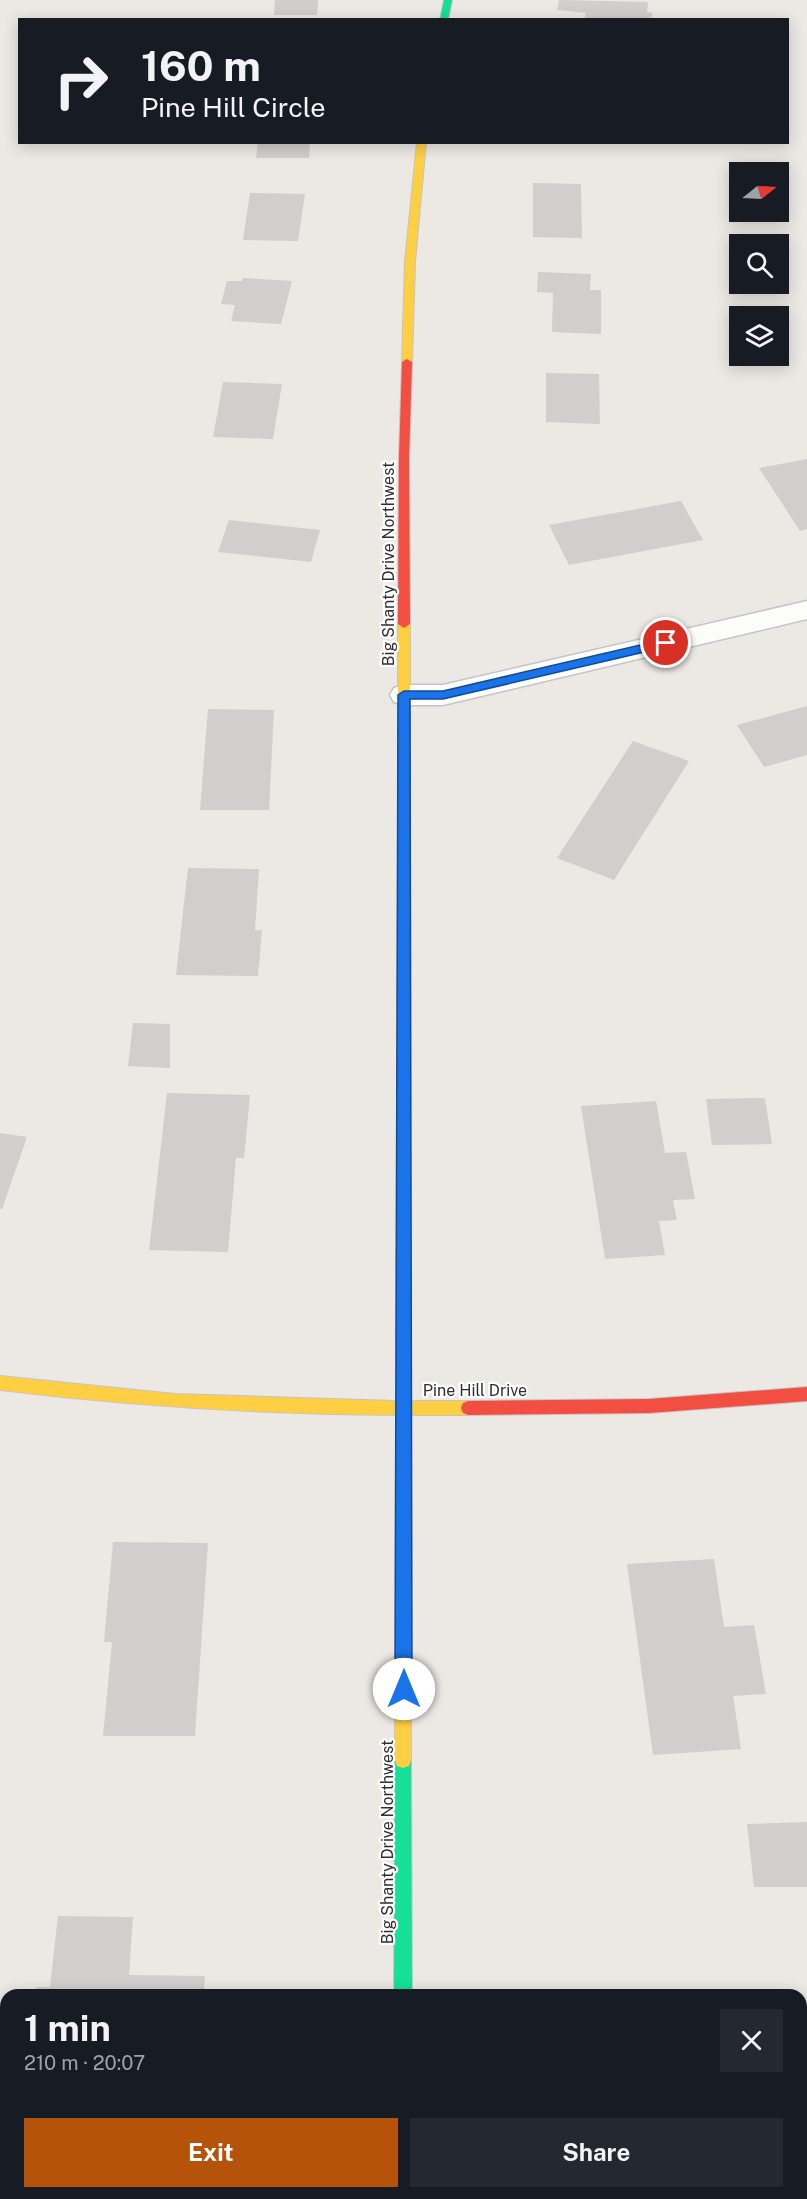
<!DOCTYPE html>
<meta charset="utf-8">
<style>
:root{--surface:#171b24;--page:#242831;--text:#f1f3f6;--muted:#9ea1a6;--accent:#b45309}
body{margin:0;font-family:"Public Sans",sans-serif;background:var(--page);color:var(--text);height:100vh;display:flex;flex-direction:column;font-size:22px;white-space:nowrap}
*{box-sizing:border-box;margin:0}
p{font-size:20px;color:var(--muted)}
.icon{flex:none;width:33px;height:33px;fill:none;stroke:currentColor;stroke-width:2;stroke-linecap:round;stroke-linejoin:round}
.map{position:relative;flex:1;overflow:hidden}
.sheet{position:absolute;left:0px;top:1989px;width:807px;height:210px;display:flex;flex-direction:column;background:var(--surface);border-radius:18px 18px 0 0;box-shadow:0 3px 15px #0003}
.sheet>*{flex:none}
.top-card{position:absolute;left:18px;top:18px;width:771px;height:126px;border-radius:0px;box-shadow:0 3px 15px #0003;background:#171b24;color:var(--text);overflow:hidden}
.needle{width:39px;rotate:72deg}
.controls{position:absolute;left:729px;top:162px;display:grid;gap:12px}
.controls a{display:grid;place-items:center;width:60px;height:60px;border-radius:0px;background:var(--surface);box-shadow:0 3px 15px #0003;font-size:30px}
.pin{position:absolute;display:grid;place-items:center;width:51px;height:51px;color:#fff;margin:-26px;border:3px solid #fff;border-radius:50%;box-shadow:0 2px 6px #0007}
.me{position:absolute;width:66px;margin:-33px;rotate:0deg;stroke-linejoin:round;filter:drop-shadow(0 0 4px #0008)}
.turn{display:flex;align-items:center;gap:21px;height:126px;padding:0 24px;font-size:27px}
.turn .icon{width:78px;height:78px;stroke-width:2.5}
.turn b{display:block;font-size:42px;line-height:51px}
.round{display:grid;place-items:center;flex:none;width:63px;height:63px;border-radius:0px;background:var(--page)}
.head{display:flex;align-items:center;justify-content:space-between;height:102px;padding:0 24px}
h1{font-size:36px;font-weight:700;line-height:45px}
.primary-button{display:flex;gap:12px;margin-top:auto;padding:12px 24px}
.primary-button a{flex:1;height:69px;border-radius:0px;background:var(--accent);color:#fff;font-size:24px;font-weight:700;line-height:69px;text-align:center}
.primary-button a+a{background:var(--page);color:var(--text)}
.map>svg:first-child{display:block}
.building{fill:#d1cecb}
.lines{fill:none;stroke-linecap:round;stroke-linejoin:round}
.street-casing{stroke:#c5c4c5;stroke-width:3}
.fast-casing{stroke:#c5c4c5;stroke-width:2}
.slow-casing{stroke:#c5c4c5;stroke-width:2}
.jam-casing{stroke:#c5c4c5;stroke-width:2}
.street{fill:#fcfcfb;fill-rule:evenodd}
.fast{fill:#16e098;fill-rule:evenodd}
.slow{fill:#ffcf43;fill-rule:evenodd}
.jam{fill:#f24e42;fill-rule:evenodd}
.route{fill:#1a73e8;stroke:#114b97;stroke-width:1.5}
.labels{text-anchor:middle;stroke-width:4.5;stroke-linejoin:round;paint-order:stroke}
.street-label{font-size:16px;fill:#2e2e2e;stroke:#fff}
</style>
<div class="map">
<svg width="807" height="2199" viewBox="0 0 807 2199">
<rect width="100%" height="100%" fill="#ece8e4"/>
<path class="building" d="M275,0H318L317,15H274Z
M559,0L648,2L647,12L652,13L651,20H584L586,13L557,10Z
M258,142H310L309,158H256Z
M533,183L581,184L582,238L533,237Z
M250,193L305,194L298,241L243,240Z
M538,272L591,274L590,290H601V334L552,332L553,293L537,292Z
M243,278L292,281L281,324L231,321L235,305L221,304L227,281H242Z
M546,373L599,374L600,424L546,422Z
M223,382L282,384L273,439L213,437Z
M807,459V529L800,531L759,468Z
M681,501L703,540L569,565L549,525Z
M229,520L320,530L311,562L218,552Z
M807,706V755L764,767L737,725Z
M208,709L274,710L269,810H200Z
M633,741L689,761L614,880L557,858Z
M188,868L259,869L255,930H262L258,976L176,975Z
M133,1023L170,1024V1068L128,1066Z
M167,1093L250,1095L244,1158H236L228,1252L149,1250Z
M765,1098L772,1144L712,1145L706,1099Z
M656,1101L665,1153L686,1152L695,1199L673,1200L677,1220L659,1221L665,1255L605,1259L581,1106Z
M0,1133L27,1137L2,1209H0Z
M113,1542L208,1543L195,1736H103L112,1642H104Z
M714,1559L724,1627L754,1625L766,1694L733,1696L741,1749L653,1755L627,1564Z
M807,1822V1887H754L747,1824Z
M58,1916L133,1917L129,1975L205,1976L204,1995H35L36,1987H50Z
M4,2052L6,2079H1Z
M633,2193H729L730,2199H635Z"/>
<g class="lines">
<defs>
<path id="street" d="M807,601V619L443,705H404L394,702L390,695L394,688L404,685H443Z"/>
<path id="fast" d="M444,0H452L448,20H440Z
M403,1752L409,1754L411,1760L412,1995H394L395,1760L397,1754Z
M394,2193H412V2199H394Z"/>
<path id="slow" d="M417,142H426L415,262L412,362L407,365L402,362L405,262Z
M404,620L410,624V900L404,905L398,900V624Z
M403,1332L408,1333L410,1338V1401H468L473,1403L475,1408L473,1413L468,1415H410L411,1760L409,1766L403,1768L397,1766L395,1760L396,1415C263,1414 132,1406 0,1390V1376L175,1394L396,1401V1338L398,1333Z"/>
<path id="jam" d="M407,359L412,362L409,458L410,624L404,628L398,624L399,458L402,362Z
M404,895L410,900V1338L408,1343L403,1344L398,1343L396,1338L398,900Z
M807,1387V1401L649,1413L468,1415L463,1413L461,1408L463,1403L468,1401L649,1399Z"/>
</defs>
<use href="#street" class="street-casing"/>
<use href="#fast" class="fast-casing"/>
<use href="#slow" class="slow-casing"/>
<use href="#jam" class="jam-casing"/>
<use href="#street" class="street"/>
<use href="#fast" class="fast"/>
<use href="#slow" class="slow"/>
<use href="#jam" class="jam"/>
</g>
<path class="route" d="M666,639L672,643L670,646L443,699H410L412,1689L409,1694L404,1697L398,1694L395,1689L398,695L404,691H443Z"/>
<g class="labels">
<g class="street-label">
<text transform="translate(388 564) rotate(-90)" y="6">Big Shanty Drive Northwest</text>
<text x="475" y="1396">Pine Hill Drive</text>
<text transform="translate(387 1842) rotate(-90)" y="6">Big Shanty Drive Northwest</text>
</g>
</g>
</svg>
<div class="controls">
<a><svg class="needle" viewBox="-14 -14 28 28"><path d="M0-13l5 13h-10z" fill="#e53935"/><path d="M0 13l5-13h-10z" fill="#9ea1a6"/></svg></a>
<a><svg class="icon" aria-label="search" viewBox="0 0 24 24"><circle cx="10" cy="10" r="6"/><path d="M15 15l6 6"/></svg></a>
<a><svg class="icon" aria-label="layers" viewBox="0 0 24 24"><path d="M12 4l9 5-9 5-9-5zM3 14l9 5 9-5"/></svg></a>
</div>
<div class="pin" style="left:666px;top:643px;background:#d93025"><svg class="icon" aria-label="arrive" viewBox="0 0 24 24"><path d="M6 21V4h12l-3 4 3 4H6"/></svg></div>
<svg class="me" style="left:404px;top:1689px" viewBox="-20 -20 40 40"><circle r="19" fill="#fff"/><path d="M0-13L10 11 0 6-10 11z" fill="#1a73e8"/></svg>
<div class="top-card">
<div class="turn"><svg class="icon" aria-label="right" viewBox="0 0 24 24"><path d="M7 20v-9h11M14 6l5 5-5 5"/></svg><div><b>160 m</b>Pine Hill Circle</div></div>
</div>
<section class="sheet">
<div class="head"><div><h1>1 min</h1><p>210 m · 20:07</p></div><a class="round"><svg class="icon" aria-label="close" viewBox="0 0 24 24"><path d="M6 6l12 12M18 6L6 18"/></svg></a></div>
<div class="primary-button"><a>Exit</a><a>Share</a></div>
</section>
</div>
